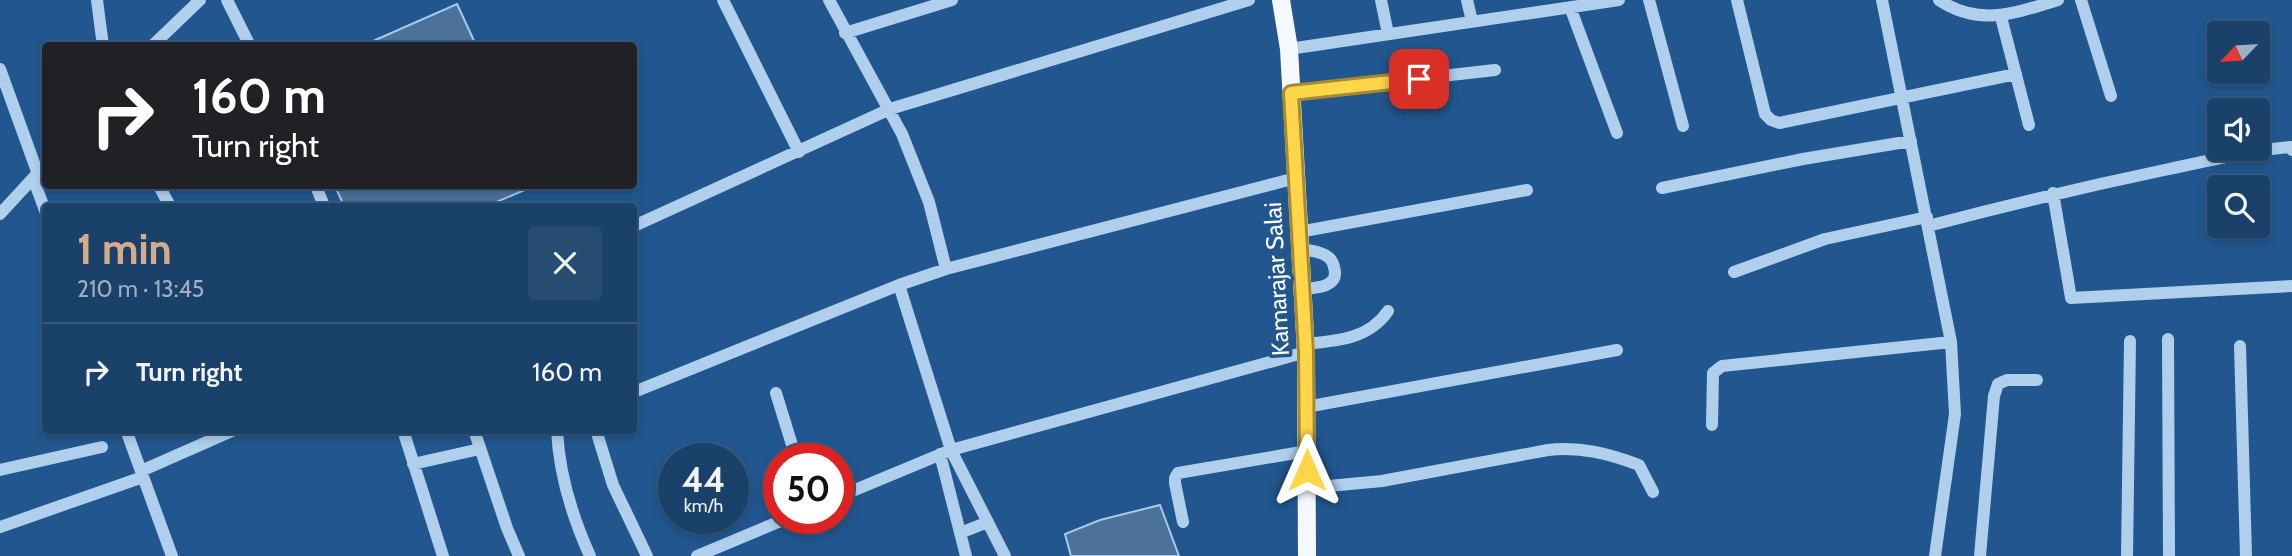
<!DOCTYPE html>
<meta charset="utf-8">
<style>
:root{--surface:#19416a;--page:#264c72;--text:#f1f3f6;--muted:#9fafc1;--line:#375a7e;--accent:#d6ab8b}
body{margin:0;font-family:Cabin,sans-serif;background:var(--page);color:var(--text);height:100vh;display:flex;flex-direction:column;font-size:26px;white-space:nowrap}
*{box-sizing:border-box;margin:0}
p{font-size:23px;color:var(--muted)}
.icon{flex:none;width:38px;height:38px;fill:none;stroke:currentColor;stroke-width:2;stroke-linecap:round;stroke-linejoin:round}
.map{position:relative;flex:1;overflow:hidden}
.sheet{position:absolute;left:42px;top:203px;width:595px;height:231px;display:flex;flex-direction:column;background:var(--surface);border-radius:7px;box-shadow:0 4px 10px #0003,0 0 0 2px var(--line)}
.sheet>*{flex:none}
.banner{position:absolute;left:42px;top:42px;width:595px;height:147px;border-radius:7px;box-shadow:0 4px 10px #0003,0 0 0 2px var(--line);background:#202124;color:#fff;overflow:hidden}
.needle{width:46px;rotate:245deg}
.buttons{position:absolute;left:2207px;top:21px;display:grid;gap:14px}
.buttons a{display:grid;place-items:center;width:63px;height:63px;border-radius:7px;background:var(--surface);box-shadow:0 4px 10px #0003,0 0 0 2px var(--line);font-size:35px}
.speed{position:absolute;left:658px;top:443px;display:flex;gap:14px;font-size:35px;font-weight:700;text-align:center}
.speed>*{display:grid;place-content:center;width:91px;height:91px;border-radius:50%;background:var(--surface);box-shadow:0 4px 10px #0003,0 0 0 2px var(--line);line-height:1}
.speed small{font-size:18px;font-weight:400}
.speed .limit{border:10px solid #d22;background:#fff;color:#111}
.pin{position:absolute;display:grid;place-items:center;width:60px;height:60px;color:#fff;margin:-30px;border-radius:14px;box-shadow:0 4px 10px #0006}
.me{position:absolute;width:77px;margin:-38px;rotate:0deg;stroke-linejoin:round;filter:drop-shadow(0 0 5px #0008)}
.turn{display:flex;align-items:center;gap:24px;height:147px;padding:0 35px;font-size:32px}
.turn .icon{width:91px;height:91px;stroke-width:2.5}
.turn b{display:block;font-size:49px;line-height:60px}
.round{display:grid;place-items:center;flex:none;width:74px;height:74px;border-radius:7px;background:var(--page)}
.headline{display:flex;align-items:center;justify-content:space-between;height:119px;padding:0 35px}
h1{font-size:42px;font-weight:700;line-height:52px;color:var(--accent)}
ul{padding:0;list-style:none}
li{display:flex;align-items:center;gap:21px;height:98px;padding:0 35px;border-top:2px solid var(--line)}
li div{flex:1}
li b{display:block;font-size:26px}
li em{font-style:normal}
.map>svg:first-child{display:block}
.water{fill:#4d7299;stroke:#a4caed;stroke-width:2}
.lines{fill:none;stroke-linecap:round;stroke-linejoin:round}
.minor{stroke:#b0cfec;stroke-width:12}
.major{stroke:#f5f9ff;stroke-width:18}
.route-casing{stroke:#a68a30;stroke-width:18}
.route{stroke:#ffd54a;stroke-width:12}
.labels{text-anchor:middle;stroke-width:7;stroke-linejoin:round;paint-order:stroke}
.street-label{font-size:24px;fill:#fff;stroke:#21578e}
</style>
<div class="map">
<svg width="2292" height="556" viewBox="0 0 2292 556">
<rect width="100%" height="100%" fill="#21578e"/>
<path class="water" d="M457,4L476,45H364Z
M335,186H534L487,206H344Z
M1160,505L1179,556H1071L1065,534L1100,520Z"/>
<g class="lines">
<path class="minor" d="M97,0L103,46
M227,0L250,46
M723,0L799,152
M829,0L902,134L929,202L946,269
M1381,0L1388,34
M1467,0L1472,21
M1649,0L1683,126
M1737,0L1765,114L1771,120L1779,123L2016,74
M1882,0L1951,342L1955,414L1935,556
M1939,0C1979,27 2016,13 2058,0
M2081,0L2111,96
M1570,7L1617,133
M2001,17L2029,125
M845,33L952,0
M152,46L200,0
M1289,49L1619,0
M0,69L38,174
M1291,93L1495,70
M33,178L46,213
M159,186L170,206
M316,186L324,206
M1662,188L1803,159L1911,141
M2053,193L2071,298L2292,286
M0,214L46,164
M634,226L890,109L1249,0
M1928,226C2008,205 2088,186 2169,169C2209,161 2249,150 2290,147L2292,150
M1299,232L1527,190
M1300,248C1308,251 1321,251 1328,257C1331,259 1333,263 1334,267C1340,287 1317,288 1302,289
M1734,272L1825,239L1927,217
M899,285L951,450L1005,556
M2168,339L2169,556
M1305,344C1337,341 1369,339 1388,311
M2240,346L2246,556
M634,392L899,285L946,269L1296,178
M776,393L796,458
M1306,407L1617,350
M1712,425L1713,373L1722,366L1951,342
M126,430L172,556
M403,430L443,556
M474,430L507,528L519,556
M557,430C559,475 572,516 590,556
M596,430L613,485L647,556
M940,454L966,556
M413,464L480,449
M0,470L102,447
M141,471L234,430
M1307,488L1382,481L1548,450C1580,446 1610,454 1639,465L1653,492
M838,497L951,450L1306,352
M1183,522L1175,483V478L1178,473L1307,451
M0,527L143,477
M960,533L988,522
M697,556L788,518
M1980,556L1994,396L1998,384L2007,380H2037
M2127,556L2130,341"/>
<path class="major" d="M1281,0L1289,49L1306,352L1307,556"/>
</g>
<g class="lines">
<defs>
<path id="route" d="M1307,470L1306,352L1291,93L1419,79"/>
</defs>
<use href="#route" class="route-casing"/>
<use href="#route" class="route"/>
</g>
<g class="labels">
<g class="street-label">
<text transform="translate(1277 279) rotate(-93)" y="8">Kamarajar Salai</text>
</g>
</g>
</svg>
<div class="buttons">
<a><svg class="needle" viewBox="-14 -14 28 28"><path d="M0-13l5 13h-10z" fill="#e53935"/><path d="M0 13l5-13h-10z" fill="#9fafc1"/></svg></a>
<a><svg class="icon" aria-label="sound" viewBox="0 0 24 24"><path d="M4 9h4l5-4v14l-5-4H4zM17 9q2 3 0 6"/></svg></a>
<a><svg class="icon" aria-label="search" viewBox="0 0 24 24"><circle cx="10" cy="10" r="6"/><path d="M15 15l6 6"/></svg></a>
</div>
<div class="speed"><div>44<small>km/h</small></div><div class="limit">50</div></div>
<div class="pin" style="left:1419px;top:79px;background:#d93025"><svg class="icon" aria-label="arrive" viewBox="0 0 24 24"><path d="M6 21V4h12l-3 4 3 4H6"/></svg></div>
<svg class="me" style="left:1307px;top:470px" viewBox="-20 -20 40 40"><path d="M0-17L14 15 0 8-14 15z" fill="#ffd54a" stroke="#fff" stroke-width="4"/></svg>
<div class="banner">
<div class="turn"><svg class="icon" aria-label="right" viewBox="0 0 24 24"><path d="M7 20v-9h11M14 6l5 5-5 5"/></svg><div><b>160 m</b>Turn right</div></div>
</div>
<section class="sheet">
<div class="headline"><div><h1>1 min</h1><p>210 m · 13:45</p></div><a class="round"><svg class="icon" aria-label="close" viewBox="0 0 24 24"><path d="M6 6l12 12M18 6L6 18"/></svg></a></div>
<ul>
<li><svg class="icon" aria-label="right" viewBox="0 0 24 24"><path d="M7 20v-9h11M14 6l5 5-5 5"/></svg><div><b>Turn right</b></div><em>160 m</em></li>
</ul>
</section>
</div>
